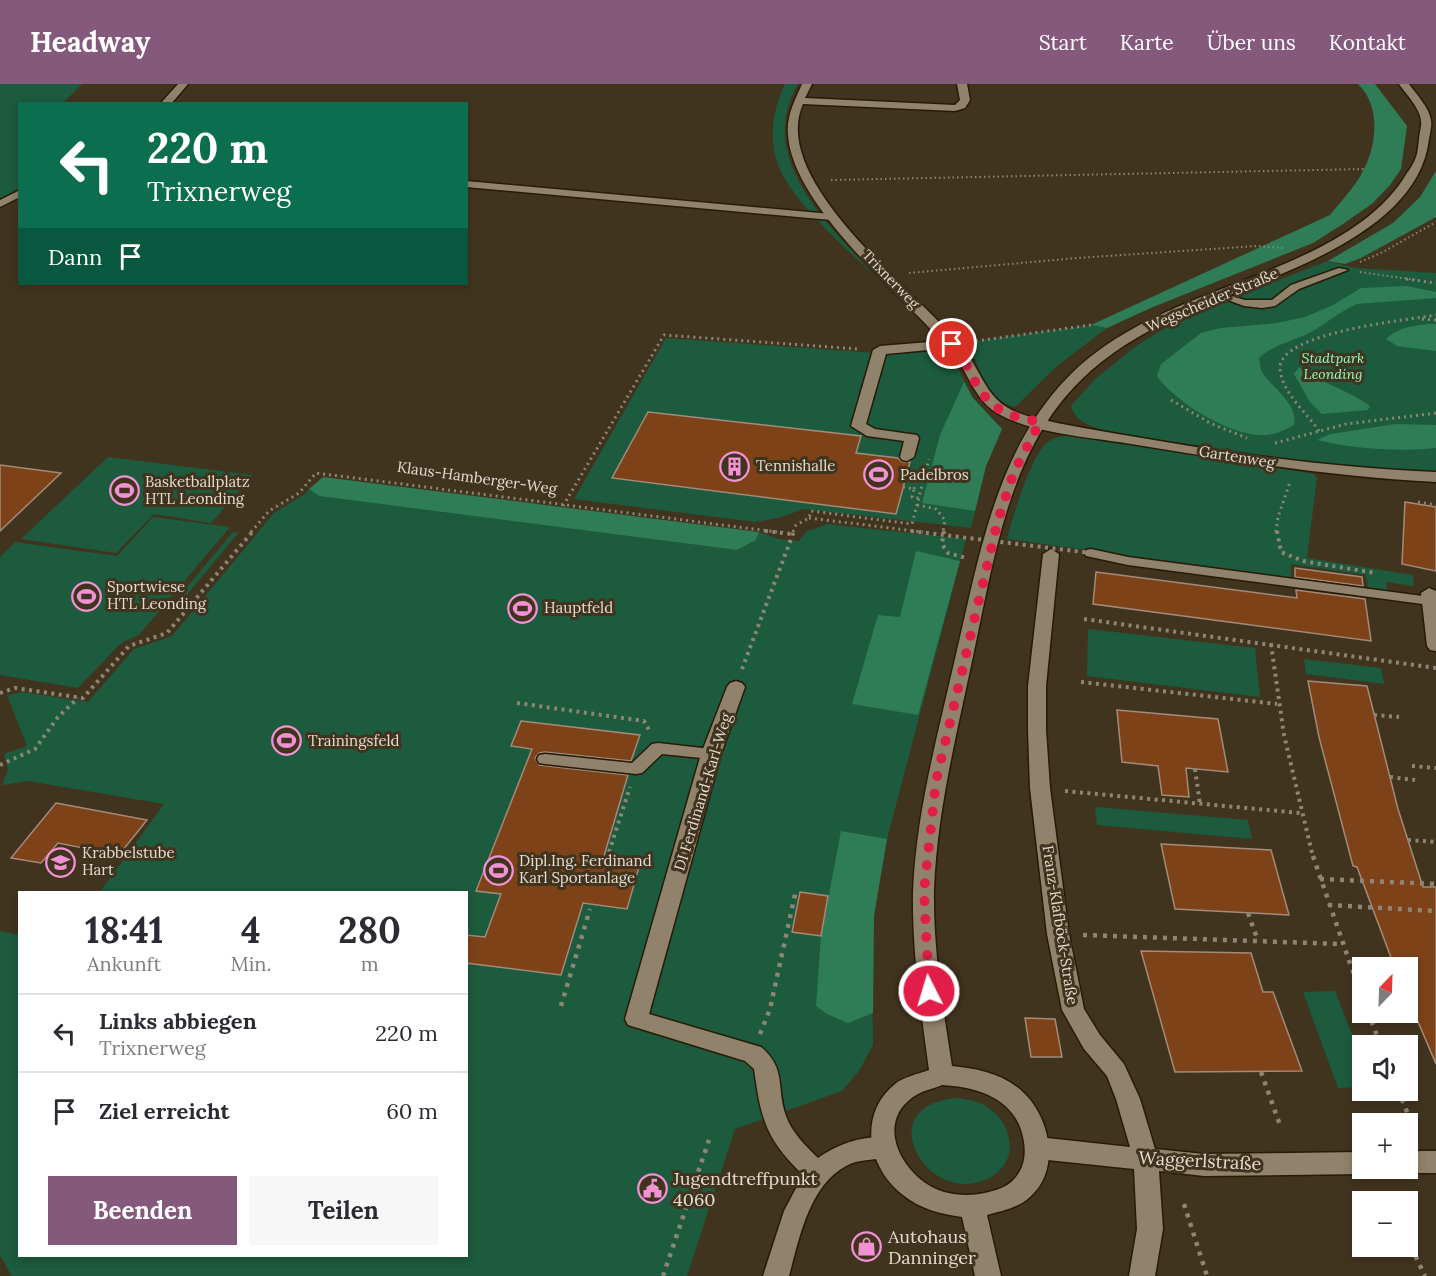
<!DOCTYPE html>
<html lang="de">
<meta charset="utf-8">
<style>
:root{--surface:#fff;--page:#f7f7f7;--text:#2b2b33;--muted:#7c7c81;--line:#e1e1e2;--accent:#85597c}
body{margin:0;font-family:Lora,serif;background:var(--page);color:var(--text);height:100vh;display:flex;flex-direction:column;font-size:22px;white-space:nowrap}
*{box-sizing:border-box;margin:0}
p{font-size:20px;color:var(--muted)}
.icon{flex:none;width:33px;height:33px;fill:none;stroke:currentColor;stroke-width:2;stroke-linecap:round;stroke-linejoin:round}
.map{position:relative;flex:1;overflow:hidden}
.sheet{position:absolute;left:18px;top:807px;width:450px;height:366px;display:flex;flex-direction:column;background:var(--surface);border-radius:0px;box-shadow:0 3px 9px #0003}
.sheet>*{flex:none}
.guide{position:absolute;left:18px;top:18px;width:450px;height:183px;border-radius:0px;box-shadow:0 3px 9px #0003;background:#0b6e4f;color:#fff;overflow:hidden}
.needle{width:39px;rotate:23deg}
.buttons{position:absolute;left:1352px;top:873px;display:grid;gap:12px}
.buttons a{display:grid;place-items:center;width:66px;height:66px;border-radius:0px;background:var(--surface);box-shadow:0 3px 9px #0003;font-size:30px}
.pin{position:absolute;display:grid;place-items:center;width:51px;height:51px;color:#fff;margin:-26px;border:3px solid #fff;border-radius:50%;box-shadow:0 2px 6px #0007}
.me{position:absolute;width:66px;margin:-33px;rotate:355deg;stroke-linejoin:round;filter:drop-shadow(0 0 4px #0008)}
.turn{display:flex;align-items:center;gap:21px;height:126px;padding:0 30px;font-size:27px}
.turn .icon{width:78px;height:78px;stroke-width:2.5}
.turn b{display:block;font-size:42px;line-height:51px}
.then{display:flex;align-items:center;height:57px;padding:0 30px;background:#0003;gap:12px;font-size:22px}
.eta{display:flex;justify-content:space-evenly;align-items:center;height:102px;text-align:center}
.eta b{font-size:36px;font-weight:800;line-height:42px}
.cta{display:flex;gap:12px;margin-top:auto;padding:12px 30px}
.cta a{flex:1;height:69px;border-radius:0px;background:var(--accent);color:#fff;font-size:24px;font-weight:800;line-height:69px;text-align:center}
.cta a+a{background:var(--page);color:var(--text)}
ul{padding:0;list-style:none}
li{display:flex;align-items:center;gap:18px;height:78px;padding:0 30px;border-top:2px solid var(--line)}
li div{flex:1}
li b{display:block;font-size:22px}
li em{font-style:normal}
header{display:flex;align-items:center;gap:36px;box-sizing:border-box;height:84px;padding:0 30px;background:var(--accent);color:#fff}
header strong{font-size:28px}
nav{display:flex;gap:33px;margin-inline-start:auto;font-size:21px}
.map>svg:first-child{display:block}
.green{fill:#1c5b3d}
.forest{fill:#2e7d56}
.building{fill:#7d4218;stroke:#a38a7b;stroke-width:1.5}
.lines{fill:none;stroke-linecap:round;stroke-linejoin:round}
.lane-casing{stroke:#271b07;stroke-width:3}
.street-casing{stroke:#271b07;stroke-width:3}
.secondary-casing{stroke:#271b07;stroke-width:3}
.path-far3{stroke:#8f8574;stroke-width:2;stroke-dasharray:1.5 3;stroke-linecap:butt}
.path-far2{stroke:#8f8574;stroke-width:3;stroke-dasharray:2 4;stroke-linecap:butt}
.path-far1{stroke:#8f8574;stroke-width:4;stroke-dasharray:3 4.5;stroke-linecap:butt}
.path{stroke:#8f8574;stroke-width:4.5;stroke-dasharray:4 6;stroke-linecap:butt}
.lane{fill:#91826b;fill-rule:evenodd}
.street{fill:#91826b;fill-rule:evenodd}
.secondary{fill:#91826b;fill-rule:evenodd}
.path-bridge-far1{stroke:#8f8574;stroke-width:3;stroke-dasharray:2 4;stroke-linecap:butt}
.path-bridge{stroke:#8f8574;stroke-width:4;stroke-dasharray:3 4.5;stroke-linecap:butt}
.route{stroke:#e11d48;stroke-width:10;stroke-dasharray:0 18}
.labels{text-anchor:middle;stroke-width:6;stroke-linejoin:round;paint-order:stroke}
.far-street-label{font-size:14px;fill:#e4dcd0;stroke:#41341f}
.far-park-label{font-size:14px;font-style:italic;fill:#90fac1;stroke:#41341f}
.street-label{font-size:15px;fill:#e4dcd0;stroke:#41341f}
.poi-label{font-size:15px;fill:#e4dcd0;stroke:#41341f;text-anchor:start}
.near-street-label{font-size:18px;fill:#e4dcd0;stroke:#41341f}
.near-poi-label{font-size:18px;fill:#e4dcd0;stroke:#41341f;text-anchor:start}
</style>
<header>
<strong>Headway</strong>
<nav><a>Start</a><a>Karte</a><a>Über uns</a><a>Kontakt</a></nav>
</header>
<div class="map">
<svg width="1436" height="1192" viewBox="0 0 1436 1192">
<rect width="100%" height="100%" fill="#41341f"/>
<path class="green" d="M0,0H82L63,19L20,20L19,103L0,117Z
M785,0H798C753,77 834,146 881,198C851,168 793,120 778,81C768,54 773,24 785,0Z
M1328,177L1355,184L1436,189V387L1310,380L1101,346C1087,340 1075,337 1071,322L1095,295L1139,260L1160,247L1215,221Z
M1091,241L1107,244L1057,282L1015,323C987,317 981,288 971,265V261L976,257Z
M666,254L890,270L946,267L951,270L973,314L1002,345L986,382L971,444L804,425L778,434L755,438L574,415Z
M1072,351L1154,362L1314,390L1317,394L1307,474L1413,491L1414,502L1386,498L1387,506L1368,503L1366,491L1291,480V494L1007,455C1013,433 1031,369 1049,357C1056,353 1064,352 1072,351Z
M108,373L253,391L211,439L154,430L116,469L21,455Z
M309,405L319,412L737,466L756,456L759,448L779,455L799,457L806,448L827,440L966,455L882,774L874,832L872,887L873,961L859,987L842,1007L735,1045L687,1192H12L0,1172V847L19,851L20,1172H466V808H100L164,720L28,697L2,701L8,685L4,670L27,662L7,611L23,608L88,618L134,565L172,552L274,429L305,410Z
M153,433L230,443L139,551L121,559L78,604L0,591V473L15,458L117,472Z
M233,448H239L186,512L180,511Z
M1088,545L1255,564L1260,613L1087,592Z
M1304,575L1381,584L1384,600L1306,590Z
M1095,723L1248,736L1252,755L1097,741Z
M1335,907L1362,976V1003L1338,1004L1303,908Z
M959,1014C969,1016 977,1017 986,1022C1012,1038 1021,1076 991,1093C928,1128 866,1019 959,1014Z"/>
<path class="forest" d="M1358,0H1375L1407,42L1401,85L1390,101L1373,119L1343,140L1313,159L1153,223L1107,244L1091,241L1330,131C1341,117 1355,103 1363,87C1377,61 1381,22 1358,0Z
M1436,87V133L1361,174L1345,180L1328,177L1393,139L1420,113Z
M1407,202L1436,208V214L1357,220C1341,227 1328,238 1313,247C1295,257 1274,260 1259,274C1260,278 1260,285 1262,288C1273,305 1298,319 1294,341C1283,347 1275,351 1263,351C1230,352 1175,318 1157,292L1161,280L1201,249L1221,244L1277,239L1305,233L1333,221L1361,204Z
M1429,240H1436V267L1397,262L1386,255C1398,243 1412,242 1429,240Z
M1299,283C1321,300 1348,305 1370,322L1368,326L1322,330L1310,318L1294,290Z
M964,298L973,314L1002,345L986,382L975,427L922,419L940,351Z
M1396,340L1436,341V364C1398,368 1354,365 1317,356L1330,350Z
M323,393L759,448L756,456L737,466L319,412L309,405Z
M916,467L960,477L918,631L852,620L878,531L900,533Z
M841,747L887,755L874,832L873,929L848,939L827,930L816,922L821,852Z"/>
<path class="building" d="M648,328L861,352L856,369L898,374L902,378H910L896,430L612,394Z
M0,381L61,389L0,447Z
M1405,418L1436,423V487L1402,480Z
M1295,484L1362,493L1363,502L1295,493Z
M1096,488L1297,514L1296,506L1365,515L1371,557L1093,520Z
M1308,597L1367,602L1398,725L1423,803H1436V980L1407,912V884H1395L1357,783L1353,782L1319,653Z
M1117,626L1218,635L1228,688L1186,684L1189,713L1162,711L1158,682L1122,678Z
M521,637L640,651L631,677L545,668L539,669L535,674L539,681L628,691L604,772L641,776L627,825L583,819L561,891L466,879V851L485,853L501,810L476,807L532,665L511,662Z
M56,719L147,736L119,771L58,759L41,779L11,774Z
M1161,760L1271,766L1289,831L1175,825Z
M800,808L828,812L821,852L792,848Z
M1141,867L1251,869L1263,908H1273L1302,987L1175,988Z
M1025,934L1055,935L1062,973H1031Z"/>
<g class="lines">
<defs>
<path id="lane" d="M466,97L831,130L836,133L831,136L466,103Z
M20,106V113L0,123V116Z
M1339,184L1348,186L1299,205L1275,222L1262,224L1244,222L1214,211L1219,208L1245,216H1272L1291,201Z
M1091,465L1128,473L1430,513L1435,514L1436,518L1430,521L1128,481L1086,472L1084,469L1086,466Z
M658,659L711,665L717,666L719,670L717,674L711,675L662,670L642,689L636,690L545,680L539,679L537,675L539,671L545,670L632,679L652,660Z"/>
<path id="street" d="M178,0H188L171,20H160Z
M802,0H812L805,14L955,21L960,16L957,0H967L970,16L965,24L955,27L803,20C768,98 919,209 963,264C978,282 985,309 1005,322C1020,332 1040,335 1057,339C1182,362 1308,383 1436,388V398C1331,393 1229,376 1125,359C1087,353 1030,349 997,329C973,315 967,284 949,264L886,270L866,340L875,345L917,351L919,354L914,373L907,377L902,376L900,373L904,357L867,352L851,342L873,266L880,262L942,257C897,208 792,119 788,51C786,32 795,16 802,0Z
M1051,465L1059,470L1046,602V646L1050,704L1069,850L1084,925L1100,951L1124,980L1140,1015L1155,1065L1204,1070L1362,1068V1084H1372L1362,1090L1204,1092L1159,1087L1163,1145L1155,1192H1129L1137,1145L1134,1085L1038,1075L1029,1072L1026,1064L1029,1056L1038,1053L1130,1063L1116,1015L1107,992L1084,965L1062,926L1047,850L1030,704L1028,646V602L1043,470Z
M1429,504L1436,507V567L1430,566L1427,562L1421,509Z
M736,597L742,599L745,603L721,670L649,930L761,963C787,985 776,1004 786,1032C792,1049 806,1062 818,1074C837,1060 869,1048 892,1056L895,1064L892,1072C877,1077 859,1074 846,1082C809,1102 799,1155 789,1192H763L784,1127L803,1091C765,1054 761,1035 754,985L745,977L628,941L625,935L701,670L727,603L730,599Z
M1407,1067H1436V1089H1407L1398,1086L1407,1084Z"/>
<path id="secondary" d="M1399,0H1409C1416,10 1429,23 1431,36C1432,42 1430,49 1429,55C1417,157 1255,196 1177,233C1142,249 1108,269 1080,297C1007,369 993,481 972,577C956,653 937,728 934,806C933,865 943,924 952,982C974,984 999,989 1017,1003C1049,1027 1063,1084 1030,1113C1018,1124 1002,1127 987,1131L1001,1192H975L962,1133C941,1130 920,1125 903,1111C867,1083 858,1030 895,1000C903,993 918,990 929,986C921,927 912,868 913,808C916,730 937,654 954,579C978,479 994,368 1069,292C1096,264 1131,244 1166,228C1242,192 1362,166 1407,89C1410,85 1414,79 1416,73C1418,68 1418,61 1419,55C1419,50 1422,42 1421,37C1420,24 1406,10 1399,0ZM942,1001C980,1003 1018,1016 1024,1058C1026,1071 1024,1083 1016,1093C1009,1102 1000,1105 989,1108C974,1112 959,1112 944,1108C906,1097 872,1042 913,1013C921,1007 933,1005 942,1001Z"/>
</defs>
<use href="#lane" class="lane-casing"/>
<use href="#street" class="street-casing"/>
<use href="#secondary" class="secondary-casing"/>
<path class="path-far3" d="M831,96L1364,85
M1360,178L1383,168L1436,138
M1360,188L1416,196
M909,189L1077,174L1257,162L1284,164"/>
<path class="path-far2" d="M1406,195L1436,199
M1422,235L1436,236
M976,257L1091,241
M1171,316L1210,339L1247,354
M1319,347C1307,329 1281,308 1280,284C1280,248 1408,236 1436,231
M1275,359L1346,340L1436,329
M903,403L914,405L912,413L919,414
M914,405L919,387
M1418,418L1436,421
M917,421L936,425L945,436L943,448
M563,422L664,251L858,265
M251,448L269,427L299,409L316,389L777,448
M793,448L796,441L809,434L811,427L912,440L929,375
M1276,448L1278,433L1290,398"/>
<path class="path-far1" d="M765,447L791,450
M944,447L942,460L948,469L966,474
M1277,447L1281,468L1303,477L1375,489
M1084,535L1436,584
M1271,560L1284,651L1313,773
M742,585L794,447
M1081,598L1277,620
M0,609L15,604L83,614L129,562L167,549L253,447
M517,619L644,637L650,648
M1374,631L1399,633
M0,681L35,665L58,633L78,614
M1412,682L1436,684
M1195,685L1200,720
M1390,693L1415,696
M1065,707L1300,729
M1408,756L1436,758
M609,768L630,703"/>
<path class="path" d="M1313,772L1362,914
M1320,795L1436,800
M1328,821L1436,827
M1248,829L1258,857
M1083,851L1340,860
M561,922L590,825
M1368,928L1381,962
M760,950L770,925L796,806
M1261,988L1281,1044
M1398,1006L1417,1052
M1388,1114L1390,1118
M1184,1120L1207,1192
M1407,1154L1425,1192
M663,1192L709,1056"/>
<use href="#lane" class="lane"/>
<use href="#street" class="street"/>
<use href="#secondary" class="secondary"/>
<path class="path-bridge-far1" d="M809,434L923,448"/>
<path class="path-bridge" d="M911,447L1091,469"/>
</g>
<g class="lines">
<path class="route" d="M929,907L924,807L936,697L998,436L1014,388L1040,338C1026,335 1011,333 999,325C975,311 970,279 952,260"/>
</g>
<defs>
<symbol id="building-ring" viewBox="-11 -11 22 22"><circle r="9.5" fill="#41341f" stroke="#f391d5" stroke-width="1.5"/><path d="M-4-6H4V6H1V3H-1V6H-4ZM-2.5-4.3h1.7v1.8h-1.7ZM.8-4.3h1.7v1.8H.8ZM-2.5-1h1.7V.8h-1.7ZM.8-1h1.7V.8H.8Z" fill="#f391d5"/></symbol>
<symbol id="stadium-ring" viewBox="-11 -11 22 22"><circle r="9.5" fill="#41341f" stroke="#f391d5" stroke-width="1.5"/><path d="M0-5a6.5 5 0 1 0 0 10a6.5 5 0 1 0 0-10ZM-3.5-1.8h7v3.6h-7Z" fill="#f391d5"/></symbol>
<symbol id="school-ring" viewBox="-11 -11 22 22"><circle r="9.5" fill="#41341f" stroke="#f391d5" stroke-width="1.5"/><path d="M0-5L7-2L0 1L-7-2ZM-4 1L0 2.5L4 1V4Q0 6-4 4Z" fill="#f391d5"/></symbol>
<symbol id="civic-ring" viewBox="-11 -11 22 22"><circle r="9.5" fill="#41341f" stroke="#f391d5" stroke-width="1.5"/><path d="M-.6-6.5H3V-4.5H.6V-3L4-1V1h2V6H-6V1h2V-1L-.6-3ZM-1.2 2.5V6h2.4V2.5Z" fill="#f391d5"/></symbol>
<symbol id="shop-ring" viewBox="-11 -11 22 22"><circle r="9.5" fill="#41341f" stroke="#f391d5" stroke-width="1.5"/><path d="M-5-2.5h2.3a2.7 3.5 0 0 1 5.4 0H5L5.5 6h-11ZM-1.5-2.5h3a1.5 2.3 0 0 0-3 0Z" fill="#f391d5"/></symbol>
</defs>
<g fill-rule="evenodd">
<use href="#building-ring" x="718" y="366" width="33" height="33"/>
<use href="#stadium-ring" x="862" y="374" width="33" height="33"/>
<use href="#stadium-ring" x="108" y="390" width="33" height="33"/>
<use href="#stadium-ring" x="70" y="496" width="33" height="33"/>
<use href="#stadium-ring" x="506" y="508" width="33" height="33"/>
<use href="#stadium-ring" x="270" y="640" width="33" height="33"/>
<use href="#school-ring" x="44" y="762" width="33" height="33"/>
<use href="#stadium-ring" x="482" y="770" width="33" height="33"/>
<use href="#civic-ring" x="636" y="1088" width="33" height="33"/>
<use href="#shop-ring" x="850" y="1146" width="33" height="33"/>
</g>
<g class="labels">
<g class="far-street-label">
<text transform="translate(891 195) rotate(46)" y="5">Trixnerweg</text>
</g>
<g class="far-park-label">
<text x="1333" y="279">Stadtpark<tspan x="1333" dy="16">Leonding</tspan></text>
</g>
<g class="street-label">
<text transform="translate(1212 216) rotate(-23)" y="5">Wegscheider Straße</text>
<text transform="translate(1237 373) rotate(9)" y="5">Gartenweg</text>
<text transform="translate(477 394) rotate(8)" y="5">Klaus-Hamberger-Weg</text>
<text transform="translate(703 708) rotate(-73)" y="5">DI Ferdinand-Karl-Weg</text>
<text transform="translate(1060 841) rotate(81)" y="5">Franz-Klafböck-Straße</text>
</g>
<g class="poi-label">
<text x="756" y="387">Tennishalle</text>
<text x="900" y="396">Padelbros</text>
<text x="145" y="403">Basketballplatz<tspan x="145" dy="17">HTL Leonding</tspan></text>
<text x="107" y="508">Sportwiese<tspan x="107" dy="17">HTL Leonding</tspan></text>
<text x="544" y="529">Hauptfeld</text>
<text x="308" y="662">Trainingsfeld</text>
<text x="82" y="774">Krabbelstube<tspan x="82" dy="17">Hart</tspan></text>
<text x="519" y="782">Dipl.Ing. Ferdinand<tspan x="519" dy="17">Karl Sportanlage</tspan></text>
</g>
<g class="near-street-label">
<text transform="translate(1200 1077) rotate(3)" y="6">Waggerlstraße</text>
</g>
<g class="near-poi-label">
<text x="673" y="1101">Jugendtreffpunkt<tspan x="673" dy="21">4060</tspan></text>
<text x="888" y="1159">Autohaus<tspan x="888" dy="21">Danninger</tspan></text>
</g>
</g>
</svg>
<div class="buttons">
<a><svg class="needle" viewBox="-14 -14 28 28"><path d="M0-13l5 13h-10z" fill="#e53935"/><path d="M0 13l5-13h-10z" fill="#7c7c81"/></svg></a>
<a><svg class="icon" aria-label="sound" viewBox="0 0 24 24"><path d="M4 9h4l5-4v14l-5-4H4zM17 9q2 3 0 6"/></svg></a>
<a>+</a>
<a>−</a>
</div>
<div class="pin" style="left:952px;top:260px;background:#d93025"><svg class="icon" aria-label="arrive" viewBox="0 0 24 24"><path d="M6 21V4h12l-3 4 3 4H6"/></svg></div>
<svg class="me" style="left:929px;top:907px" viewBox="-20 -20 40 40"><circle r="17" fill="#e11d48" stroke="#fff" stroke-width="3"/><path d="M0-11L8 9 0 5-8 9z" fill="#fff"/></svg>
<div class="guide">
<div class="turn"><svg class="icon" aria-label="left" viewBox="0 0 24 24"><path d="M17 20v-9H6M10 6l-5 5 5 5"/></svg><div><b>220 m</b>Trixnerweg</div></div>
<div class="then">Dann<svg class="icon" aria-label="arrive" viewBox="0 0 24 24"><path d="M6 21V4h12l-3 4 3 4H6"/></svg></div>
</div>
<section class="sheet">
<div class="eta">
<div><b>18:41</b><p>Ankunft</p></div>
<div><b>4</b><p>Min.</p></div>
<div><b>280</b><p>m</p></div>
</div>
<ul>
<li><svg class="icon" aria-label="left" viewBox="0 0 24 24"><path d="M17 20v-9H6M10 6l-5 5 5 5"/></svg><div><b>Links abbiegen</b><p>Trixnerweg</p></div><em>220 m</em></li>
<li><svg class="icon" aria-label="arrive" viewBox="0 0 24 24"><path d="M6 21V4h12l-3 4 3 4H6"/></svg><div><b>Ziel erreicht</b></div><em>60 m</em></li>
</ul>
<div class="cta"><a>Beenden</a><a>Teilen</a></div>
</section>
</div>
